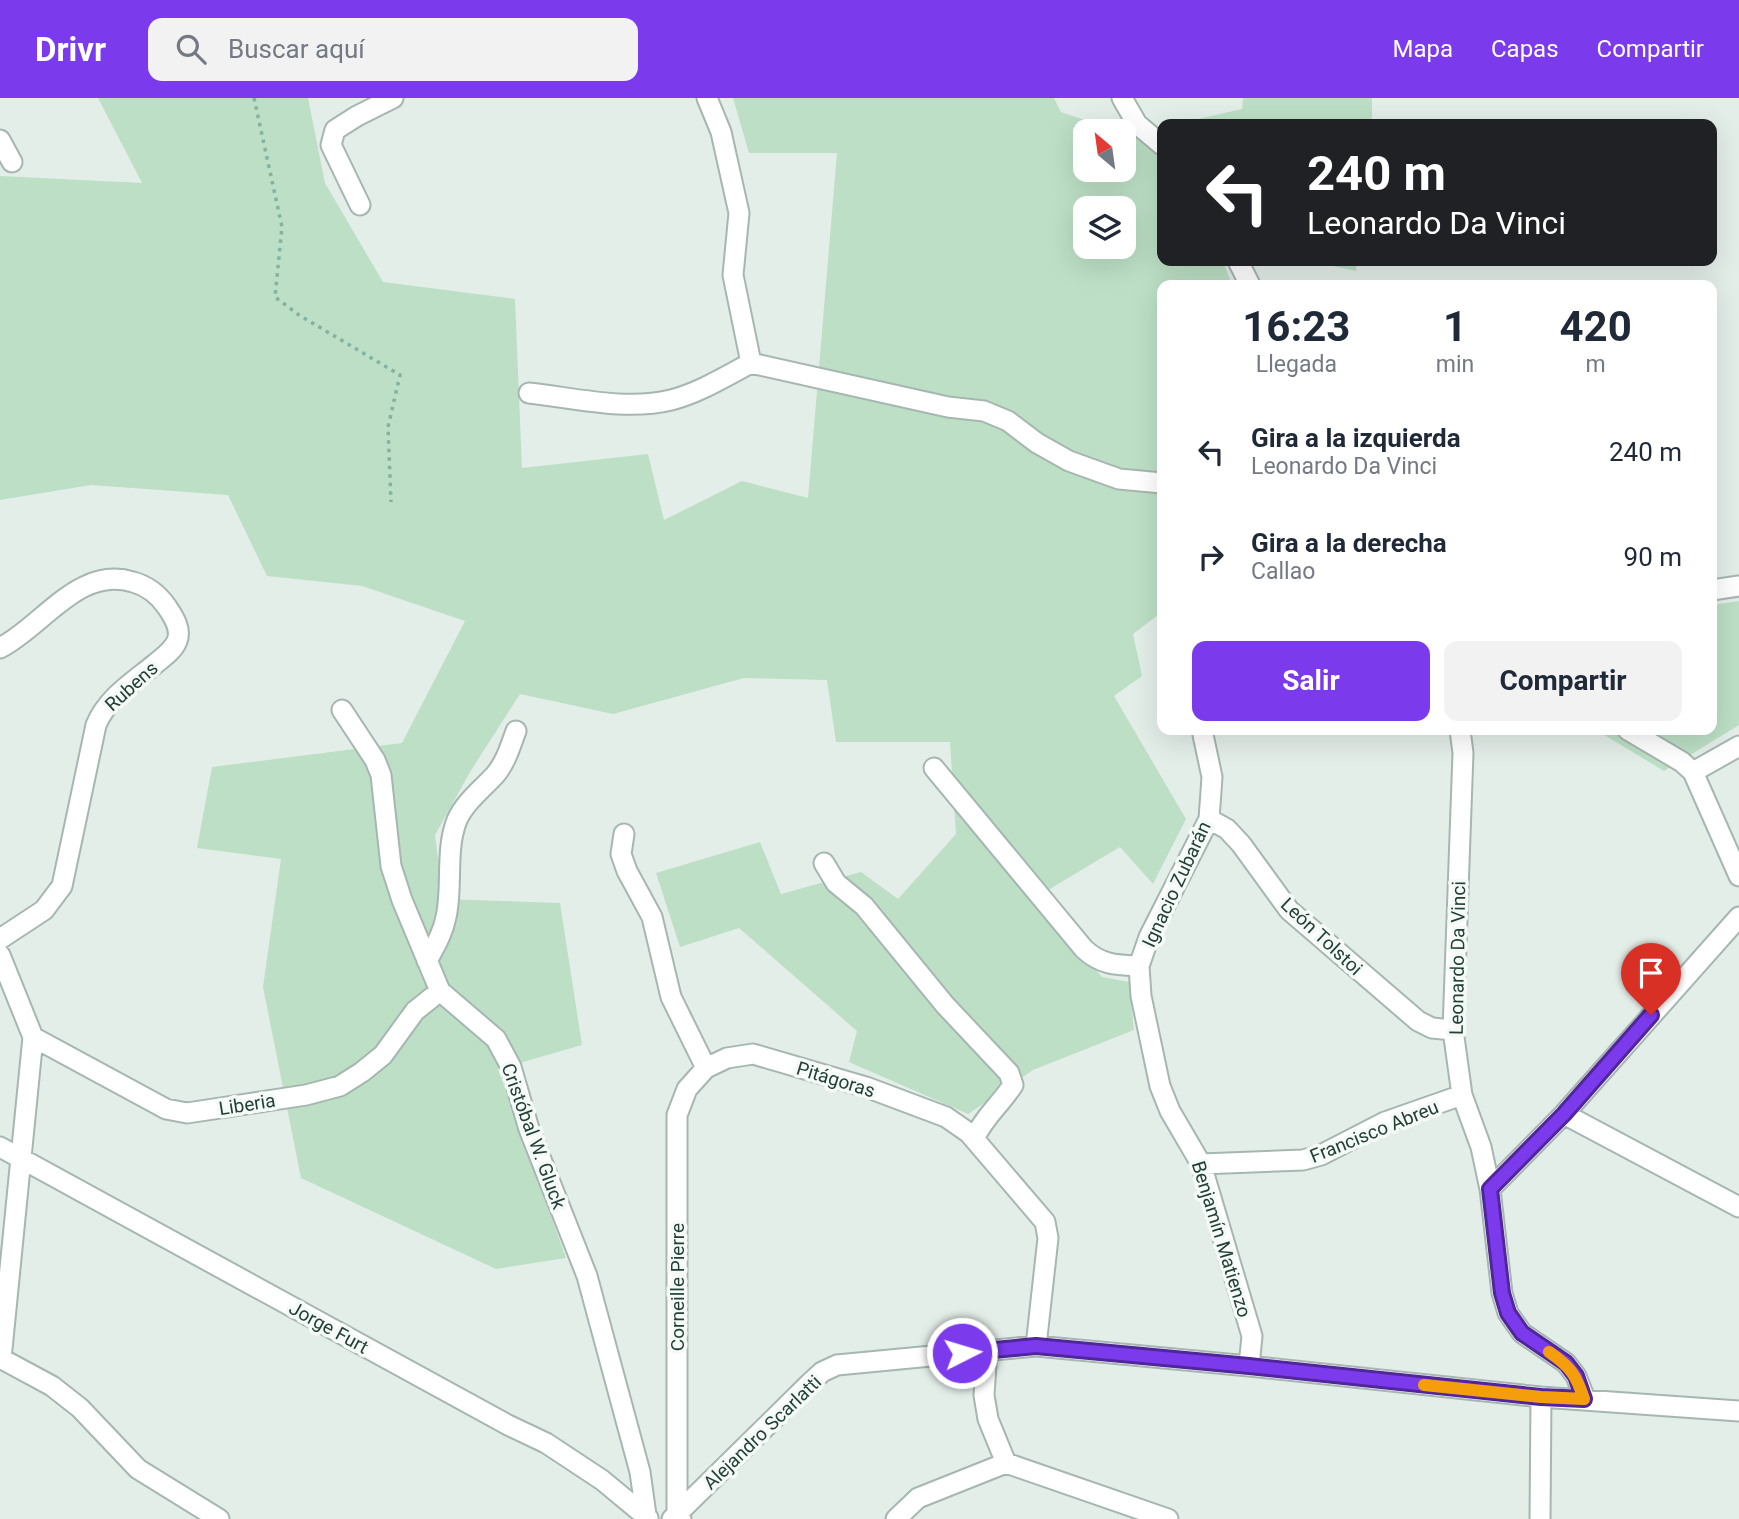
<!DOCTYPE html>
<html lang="es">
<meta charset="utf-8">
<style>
:root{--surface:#fff;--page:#f2f2f3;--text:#1f2937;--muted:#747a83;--accent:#7c3aed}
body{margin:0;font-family:Roboto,sans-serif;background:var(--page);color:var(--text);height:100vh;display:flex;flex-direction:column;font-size:26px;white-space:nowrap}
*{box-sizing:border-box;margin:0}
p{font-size:23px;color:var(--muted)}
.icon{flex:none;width:38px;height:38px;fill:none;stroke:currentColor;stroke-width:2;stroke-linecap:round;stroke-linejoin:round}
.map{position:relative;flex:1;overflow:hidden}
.panel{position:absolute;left:1157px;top:182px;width:560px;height:455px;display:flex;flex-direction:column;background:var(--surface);border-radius:14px;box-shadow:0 7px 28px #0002}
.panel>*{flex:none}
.guide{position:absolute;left:1157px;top:21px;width:560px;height:147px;border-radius:14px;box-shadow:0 7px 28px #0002;background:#202124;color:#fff;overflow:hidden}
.needle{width:46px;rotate:331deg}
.controls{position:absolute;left:1073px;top:21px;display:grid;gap:14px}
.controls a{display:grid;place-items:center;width:63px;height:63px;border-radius:14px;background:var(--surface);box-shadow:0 7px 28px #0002;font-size:35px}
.pin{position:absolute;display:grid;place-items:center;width:60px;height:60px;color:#fff;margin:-72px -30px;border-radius:50% 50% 50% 0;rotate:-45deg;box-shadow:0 0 7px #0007}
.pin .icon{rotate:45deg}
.me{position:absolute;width:77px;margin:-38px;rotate:85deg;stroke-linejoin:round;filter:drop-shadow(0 0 5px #0008)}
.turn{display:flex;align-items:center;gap:24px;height:147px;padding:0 35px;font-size:32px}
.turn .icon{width:91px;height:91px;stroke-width:2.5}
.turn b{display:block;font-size:49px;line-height:60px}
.eta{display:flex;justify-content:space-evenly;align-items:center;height:119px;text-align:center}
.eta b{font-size:42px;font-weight:700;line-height:49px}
.action{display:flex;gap:14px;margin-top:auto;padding:14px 35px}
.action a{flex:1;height:80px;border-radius:14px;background:var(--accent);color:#fff;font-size:28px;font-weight:700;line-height:80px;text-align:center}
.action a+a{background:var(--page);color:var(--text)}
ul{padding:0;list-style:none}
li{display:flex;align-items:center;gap:21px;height:105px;padding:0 35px}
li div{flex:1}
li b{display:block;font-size:26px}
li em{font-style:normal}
header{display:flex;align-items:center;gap:42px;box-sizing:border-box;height:98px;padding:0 35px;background:var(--accent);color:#fff}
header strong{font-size:33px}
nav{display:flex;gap:38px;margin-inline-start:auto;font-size:24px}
.search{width:490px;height:63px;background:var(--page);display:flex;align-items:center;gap:18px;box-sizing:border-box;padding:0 24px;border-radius:14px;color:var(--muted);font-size:26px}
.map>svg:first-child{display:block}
.green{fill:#bcdfc5;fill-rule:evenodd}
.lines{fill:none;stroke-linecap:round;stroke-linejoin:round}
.minor-casing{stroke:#a6b6b0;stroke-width:23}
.path{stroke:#83b2a2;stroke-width:3.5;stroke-dasharray:3.5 5;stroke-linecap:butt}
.minor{stroke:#fff;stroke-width:19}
.route-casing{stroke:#51269a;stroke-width:18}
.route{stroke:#7c3aed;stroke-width:12}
.slow{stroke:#f59e0b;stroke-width:12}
.labels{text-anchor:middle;stroke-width:7;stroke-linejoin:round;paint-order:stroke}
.street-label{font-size:19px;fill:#224037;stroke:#f5faf7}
</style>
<header>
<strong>Drivr</strong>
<div class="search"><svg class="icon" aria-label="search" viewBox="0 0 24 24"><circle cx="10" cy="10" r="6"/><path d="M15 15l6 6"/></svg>Buscar aquí</div>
<nav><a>Mapa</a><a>Capas</a><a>Compartir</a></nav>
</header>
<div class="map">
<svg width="1739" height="1421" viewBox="0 0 1739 1421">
<rect width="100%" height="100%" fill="#e4eee9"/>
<path class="green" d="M98,0H308L325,85L383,184L515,201L522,370L648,356L664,422L742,383L808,400L837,55H749L733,0H1054L1061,14L1117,33H1085V72H1124V35L1129,37L1162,30V163H1223L1232,187H1162V514L1133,536L1142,578L1114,598L1186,721L1153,786L1120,749L1033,801L1102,879L1129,884L1134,932L1033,972L968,1016L849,964L857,933L739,830L680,849L656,775L760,744L781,796L861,774L898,801L956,736L950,644H836L827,582L744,580L613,616L520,596L470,674L435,737L443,801L560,805L582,947L498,971L566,1160L496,1171L301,1080L263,889L281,761L197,750L212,669L402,645L465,523L362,488L267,478L228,397L91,387L0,402V78L142,85ZM1085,110H1124V149H1085Z
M1243,0H1372V26H1176L1242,11Z
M1310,163H1357L1356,173Z
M1739,503V627L1664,673L1596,632H1712V507Z"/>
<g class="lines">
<defs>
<path id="minor" d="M707,0L721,34L739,115L733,177L751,265
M1122,0L1137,26L1162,47
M0,42L12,64
M360,107L331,47L335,32L357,18L393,0
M1238,163L1250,187
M751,265L948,309L984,313L1008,323L1037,345L1069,363L1119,381L1162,385
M529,295C575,300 626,313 671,302C699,295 726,278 751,265
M1712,492L1739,488
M0,550C43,528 79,467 133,484C148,488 158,496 167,509C173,518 182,531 177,543C173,553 162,560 155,566C133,584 107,600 96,627L62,788L44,812L0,841
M342,612L375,662L381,677L391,768L402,802L440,893L496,941L511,969L529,1031L587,1178L640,1374L646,1417
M1202,632L1212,679L1209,721L1149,839L1139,868L1141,898L1160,988L1170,1013L1201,1066L1252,1238L1249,1268
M1460,632L1463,655L1453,932L1462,997L1481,1049L1490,1091L1502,1195L1508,1215L1522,1235L1566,1265L1576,1278L1585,1301
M1628,632L1682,664L1693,674L1739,778
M934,670L1084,851C1101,867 1117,867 1139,868
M1693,674L1739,648
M1209,721L1227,731L1241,746L1289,812L1418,923L1432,930L1453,932
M624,736L621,756L627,773L652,819L671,899L706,970
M824,765L836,785L864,808L945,907L1009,975L1013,987C1000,1007 984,1019 974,1041
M0,857L33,939L1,1261
M427,863C435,848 443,835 446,819C453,788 445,752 457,722C465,704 482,691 495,677C506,664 510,649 516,633
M33,939L166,1011L187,1015L306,997L340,988L362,974L383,957L415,913L440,893
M1564,1016L1739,1109
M0,1049L508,1327L546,1345L602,1382L648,1420
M1201,1066L1303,1062L1321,1057L1385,1024L1462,997
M1490,1091L1564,1016L1739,819
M987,1252L984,1297L988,1321L1006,1365L1168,1421
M0,1260L52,1288L80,1310L138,1371L219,1421
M672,1421L810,1285L822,1274L837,1267L1036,1248L1249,1268L1541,1299L1739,1313
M681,1421L677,1417V1017L687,991L706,970L727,960L753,956L866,989L946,1019L969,1035L1045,1124L1048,1140L1036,1248
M896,1421L918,1400L1006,1365
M1540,1421L1541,1299"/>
</defs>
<use href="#minor" class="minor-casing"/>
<path class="path" d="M254,0L282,129L275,199L299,217L400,277L388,329L391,404"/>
<use href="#minor" class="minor"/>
</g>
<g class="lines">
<defs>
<path id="route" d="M962,1255L1036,1248L1249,1268L1541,1299L1584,1301L1576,1278L1566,1265L1522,1235L1508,1215L1502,1195L1490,1091L1564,1016L1651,917"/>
</defs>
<use href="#route" class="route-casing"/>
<use href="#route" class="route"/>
<path class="slow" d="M1424,1287L1541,1299L1584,1301C1576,1277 1571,1269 1549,1254"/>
</g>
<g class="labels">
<g class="street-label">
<text transform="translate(131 588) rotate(-42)" y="7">Rubens</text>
<text transform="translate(1176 786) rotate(-65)" y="7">Ignacio Zubarán</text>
<text transform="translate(1322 838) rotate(43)" y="7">León Tolstoi</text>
<text transform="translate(1457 860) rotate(-89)" y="7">Leonardo Da Vinci</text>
<text transform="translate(836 981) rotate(17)" y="7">Pitágoras</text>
<text transform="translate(247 1006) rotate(-9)" y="7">Liberia</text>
<text transform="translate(1374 1033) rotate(-22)" y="7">Francisco Abreu</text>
<text transform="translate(534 1038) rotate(70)" y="7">Cristóbal W. Gluck</text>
<text transform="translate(1222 1141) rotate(73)" y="7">Benjamín Matienzo</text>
<text transform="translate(677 1189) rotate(-90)" y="7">Corneille Pierre</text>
<text transform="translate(329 1229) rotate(29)" y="7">Jorge Furt</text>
<text transform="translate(762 1334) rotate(-44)" y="7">Alejandro Scarlatti</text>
</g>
</g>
</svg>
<div class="controls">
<a><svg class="needle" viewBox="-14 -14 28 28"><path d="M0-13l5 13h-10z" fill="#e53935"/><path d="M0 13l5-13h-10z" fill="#747a83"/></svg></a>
<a><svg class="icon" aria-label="layers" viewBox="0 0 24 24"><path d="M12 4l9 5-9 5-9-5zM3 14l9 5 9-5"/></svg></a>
</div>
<div class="pin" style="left:1651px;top:917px;background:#d93025"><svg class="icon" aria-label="arrive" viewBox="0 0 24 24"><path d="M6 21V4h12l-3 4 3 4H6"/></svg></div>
<svg class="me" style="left:962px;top:1255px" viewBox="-20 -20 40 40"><circle r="17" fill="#7c3aed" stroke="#fff" stroke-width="3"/><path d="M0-11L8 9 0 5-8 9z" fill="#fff"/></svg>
<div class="guide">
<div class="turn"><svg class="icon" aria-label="left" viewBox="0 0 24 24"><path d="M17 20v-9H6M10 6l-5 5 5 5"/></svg><div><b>240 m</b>Leonardo Da Vinci</div></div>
</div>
<section class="panel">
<div class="eta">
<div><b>16:23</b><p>Llegada</p></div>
<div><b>1</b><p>min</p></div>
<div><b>420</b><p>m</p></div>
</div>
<ul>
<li><svg class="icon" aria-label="left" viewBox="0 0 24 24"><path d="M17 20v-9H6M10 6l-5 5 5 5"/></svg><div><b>Gira a la izquierda</b><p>Leonardo Da Vinci</p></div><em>240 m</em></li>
<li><svg class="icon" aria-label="right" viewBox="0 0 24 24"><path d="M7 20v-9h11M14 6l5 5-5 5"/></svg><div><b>Gira a la derecha</b><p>Callao</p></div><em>90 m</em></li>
</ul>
<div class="action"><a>Salir</a><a>Compartir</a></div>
</section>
</div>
